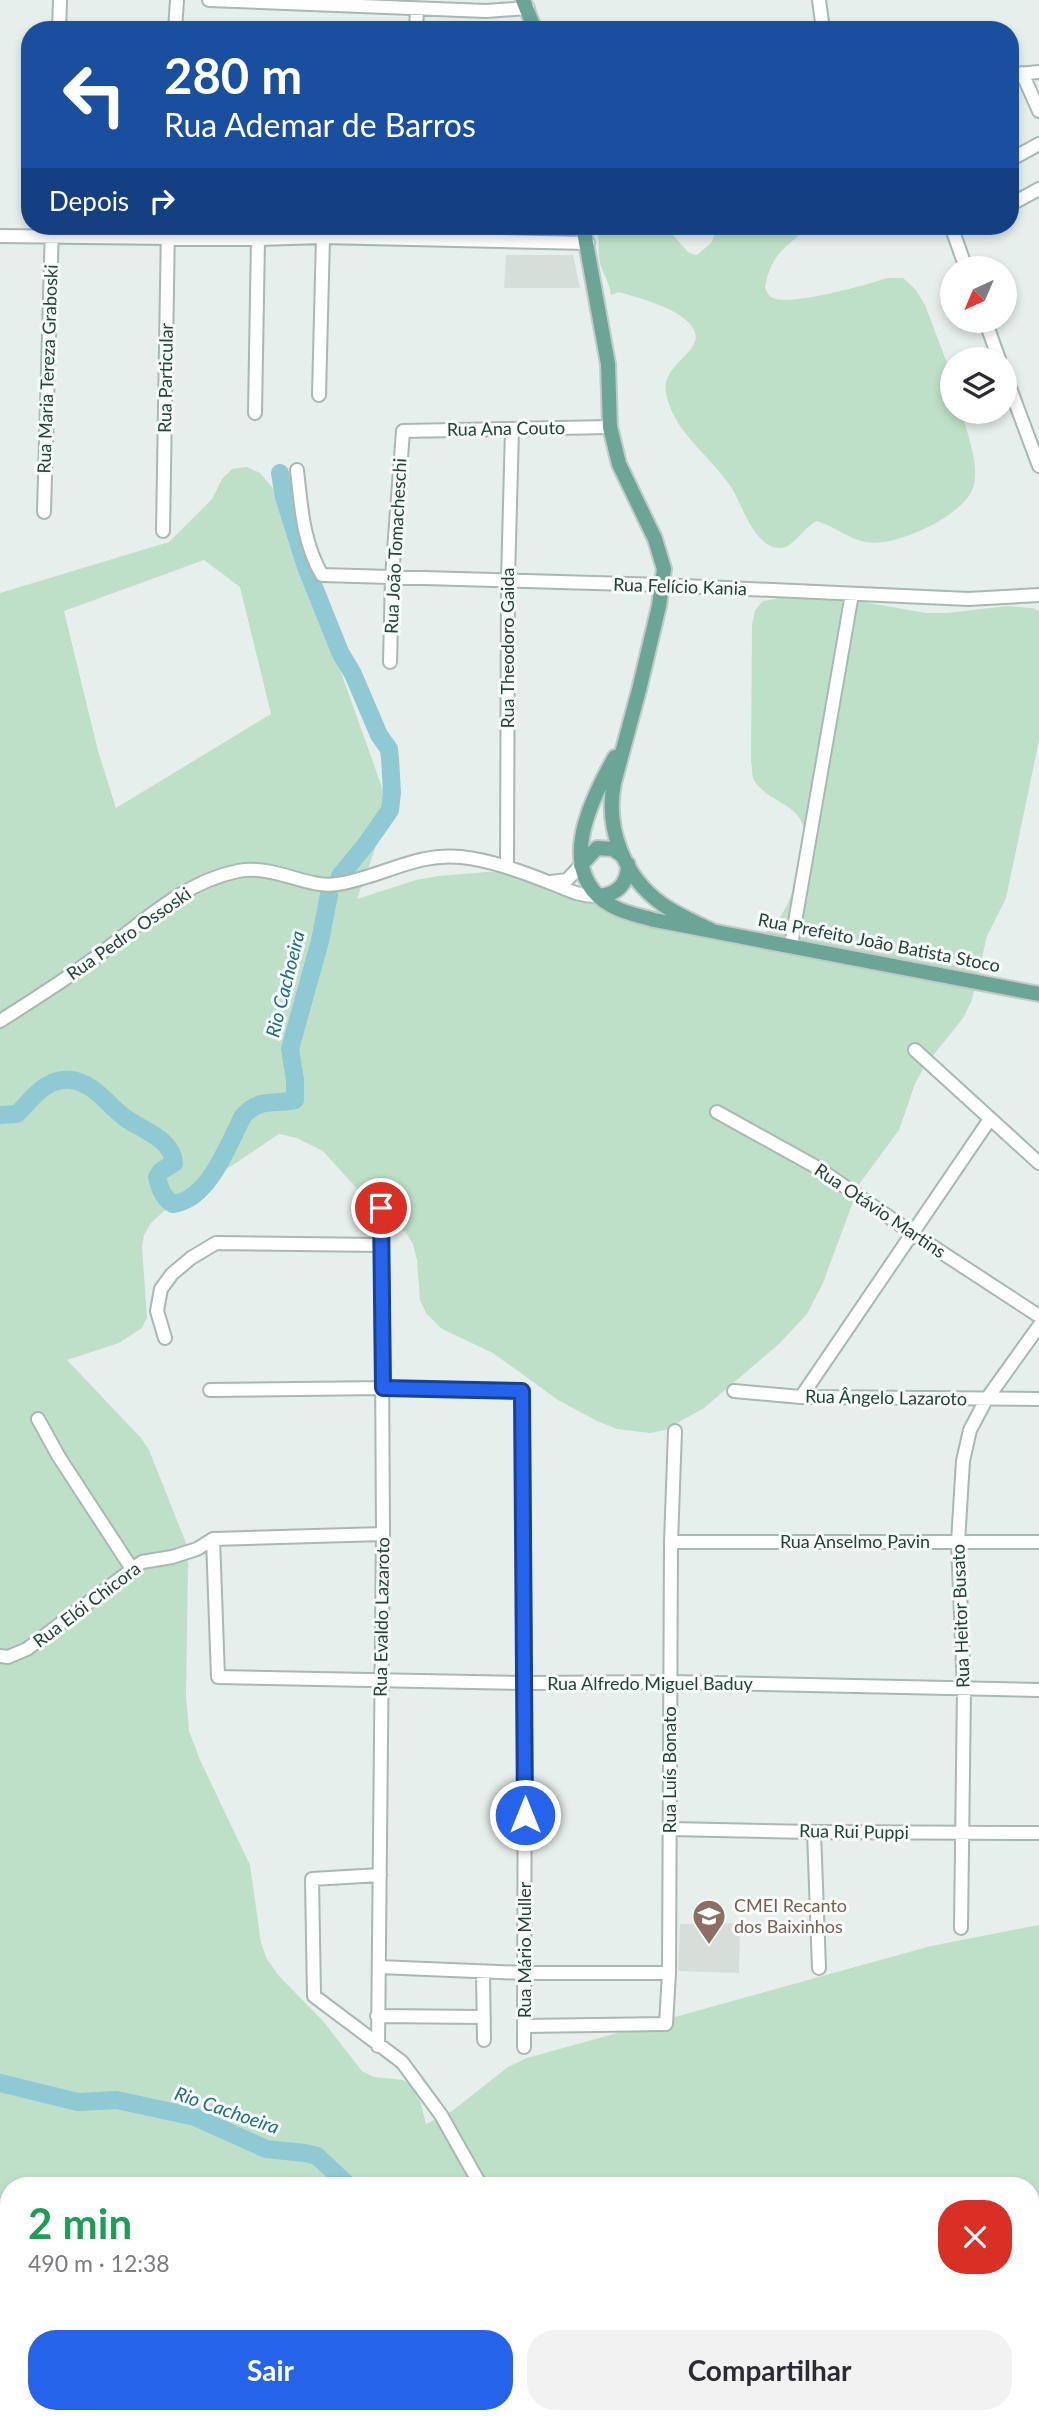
<!DOCTYPE html>
<html lang="pt">
<meta charset="utf-8">
<style>
:root{--surface:#fff;--page:#f2f2f3;--text:#2b2b33;--muted:#7c7c81;--accent:#2563eb}
body{margin:0;font-family:Lato,sans-serif;background:var(--page);color:var(--text);height:100vh;display:flex;flex-direction:column;font-size:26px;white-space:nowrap}
*{box-sizing:border-box;margin:0}
p{font-size:23px;color:var(--muted)}
.icon{flex:none;width:38px;height:38px;fill:none;stroke:currentColor;stroke-width:2;stroke-linecap:round;stroke-linejoin:round}
.map{position:relative;flex:1;overflow:hidden}
.drawer{position:absolute;left:0px;top:2177px;width:1040px;height:247px;display:flex;flex-direction:column;background:var(--surface);border-radius:28px 28px 0 0;box-shadow:0 4px 10px #0003}
.drawer>*{flex:none}
.top-card{position:absolute;left:21px;top:21px;width:998px;height:214px;border-radius:28px;box-shadow:0 4px 10px #0003;background:#1a4fa0;color:#fff;overflow:hidden}
.needle{width:46px;rotate:224deg}
.buttons{position:absolute;left:940px;top:256px;display:grid;gap:14px}
.buttons a{display:grid;place-items:center;width:77px;height:77px;border-radius:50%;background:var(--surface);box-shadow:0 4px 10px #0003;font-size:35px}
.pin{position:absolute;display:grid;place-items:center;width:60px;height:60px;color:#fff;margin:-30px;border:4px solid #fff;border-radius:50%;box-shadow:0 2px 7px #0007}
.me{position:absolute;width:77px;margin:-38px;rotate:0deg;stroke-linejoin:round;filter:drop-shadow(0 0 5px #0008)}
.turn{display:flex;align-items:center;gap:24px;height:147px;padding:0 28px;font-size:32px}
.turn .icon{width:91px;height:91px;stroke-width:2.5}
.turn b{display:block;font-size:49px;line-height:60px}
.then{display:flex;align-items:center;height:66px;padding:0 28px;background:#0003;gap:14px;font-size:26px}
.round{display:grid;place-items:center;flex:none;width:74px;height:74px;border-radius:28px;background:var(--page)}
.head{display:flex;align-items:center;justify-content:space-between;height:119px;padding:0 28px}
h1{font-size:42px;font-weight:700;line-height:52px;color:#1e9e55}
.button{display:flex;gap:14px;margin-top:auto;padding:14px 28px}
.button a{flex:1;height:80px;border-radius:28px;background:var(--accent);color:#fff;font-size:28px;font-weight:700;line-height:80px;text-align:center}
.button a+a{background:var(--page);color:var(--text)}
.map>svg:first-child{display:block}
.built{fill:#d4dfda}
.green{fill:#bfe0c8;fill-rule:evenodd}
.lines{fill:none;stroke-linecap:round;stroke-linejoin:round}
.river{stroke:#8ec9d4;stroke-width:18}
.minor-casing{stroke:#a8b8b2;stroke-width:16}
.major-casing{stroke:#c2cac8;stroke-width:18}
.minor{stroke:#fff;stroke-width:12}
.major{stroke:#6aa596;stroke-width:14}
.route-casing{stroke:#184099;stroke-width:18}
.route{stroke:#2563eb;stroke-width:12}
.labels{text-anchor:middle;stroke-width:6;stroke-linejoin:round;paint-order:stroke}
.street-label{font-size:18px;fill:#24423a;stroke:#f7fbf9}
.education-label{font-size:18px;fill:#785e54;stroke:#f7fbf9;text-anchor:start}
.water-label{font-size:19px;font-style:italic;fill:#1c6f80;stroke:#f7fbf9}
</style>
<div class="map">
<svg width="1039" height="2423" viewBox="0 0 1039 2423">
<rect width="100%" height="100%" fill="#e6efeb"/>
<path class="built" d="M506,255H573L580,288H504Z
M740,1923L739,1973L678,1971L680,1924Z
M661,2415H827L830,2423H664Z"/>
<path class="green" d="M597,226H665L689,253L697,255L711,243L718,226H811C786,246 770,255 765,288C767,291 768,295 771,297C787,308 868,284 888,278H903L916,290L925,305L947,363L952,380V411H961C967,433 979,462 974,485C967,515 895,548 866,542C848,539 834,526 817,521C804,527 792,549 780,548C752,547 742,501 729,484C708,454 673,431 666,393C660,364 705,352 694,330C684,309 639,298 619,292L611,295C610,282 602,274 600,262C597,249 600,238 597,226Z
M247,467L260,473L277,493L383,790C387,827 369,865 357,899L416,880L438,876L499,871L723,941C777,949 793,901 801,857C802,847 807,835 803,825C795,802 763,800 753,778C752,773 752,766 751,761L752,625L755,610L763,601L786,597L852,600L926,613H947L1007,606L1033,608L1039,611V741L1006,898L987,936L972,1000L963,1018L924,1067L915,1084L899,1130L860,1183L823,1283L807,1314L780,1343L704,1408L665,1430L650,1433L617,1429L597,1421L558,1400L493,1353L442,1329L426,1313L420,1300L417,1260L413,1244L406,1233L358,1190L323,1151L297,1138L279,1134L163,1212L151,1223L144,1235L142,1247L147,1317L142,1328L119,1343L67,1360L141,1438L149,1450L186,1543L188,1566L186,1696L189,1731L200,1760L250,1865L261,1943L267,1959L279,1976L323,2021L362,2071L374,2077L403,2080L413,2086L421,2104L426,2124L452,2111L508,2067L527,2058L931,1946L1039,1925V2198L1031,2201V2186H9V2415H496L506,2423H0V593L169,542L212,499L222,479L232,469ZM204,560L240,587L271,714L116,808L98,751L64,611Z
M1039,2286V2330L1031,2333V2291Z
M1031,2363L1039,2365V2423H830L827,2415H1031Z"/>
<g class="lines">
<path class="river" d="M280,473L284,497L306,567L340,652L353,674L379,735L389,749L390,758L392,793L390,810L367,843L340,876
M0,1115L17,1114C33,1098 45,1078 71,1080C94,1083 107,1104 124,1117C141,1130 172,1138 174,1163L161,1171L157,1177C160,1189 163,1198 173,1204C209,1200 229,1143 243,1116C260,1097 275,1105 295,1100V1080L290,1049L320,941L329,895
M0,2083L78,2102L117,2100L195,2117L266,2149L305,2153L317,2156L349,2186
M487,2415L497,2423"/>
<defs>
<path id="minor" d="M209,0L486,11L528,8
M819,0L823,30
M59,30L60,0
M175,30L177,0
M416,30L417,9
M1022,73L1039,111
M1010,75L1039,72
M1010,160L1039,144
M1017,201L1039,189
M951,226L966,268
M0,236L258,239L323,237L588,243
M985,320L999,359
M1004,372L1039,466
M319,395L323,237
M255,413L258,239
M297,470C301,506 303,543 322,575L663,585L968,599L1039,595
M44,512L52,226
M163,531L168,226
M390,662L392,577L403,431L610,427
M507,867L508,580L512,429
M551,882L567,880L581,865
M791,945L852,594
M0,1021C30,1002 60,983 89,962C136,929 179,883 238,871C274,864 307,889 337,884C380,878 416,852 461,857C490,860 520,871 548,882C568,889 576,896 598,896
M915,1050L1039,1163
M717,1112L818,1168L912,1233L1039,1316
M165,1338L157,1311L161,1289L172,1274L191,1258L216,1243L381,1245
M210,1390L383,1388L522,1391L525,1683L524,2047
M734,1391L801,1397L1039,1399
M801,1397L990,1119
M38,1419L59,1457L132,1569
M213,1539L218,1677L525,1683L670,1682L1039,1690
M671,1542H1039
M0,1656L8,1657L27,1649L142,1562L172,1557L197,1549L213,1539L383,1534
M670,1829L814,1832L1039,1833
M814,1832L819,1968
M380,1875L312,1879L314,1996L402,2062L441,2115L481,2186
M961,1928L964,1689L958,1542L963,1461L970,1430L986,1400L1039,1326
M379,1967L524,1973H669
M483,1972L484,2040
M377,2016L484,2017
M525,2026L666,2024L669,1973L671,1542L675,1431
M378,2046L383,1534L381,1189
M1031,2229L1039,2227
M507,2415L520,2423"/>
<path id="major" d="M523,0L535,30
M583,226L608,364L610,427L619,464L655,539L664,569L659,606L639,690L614,783C605,828 624,877 662,904C677,915 695,922 711,930
M615,757C590,801 554,873 612,906C624,913 640,916 654,920L1039,994
M581,865L597,848L613,849L623,856
M598,896C618,895 628,883 628,864"/>
</defs>
<use href="#minor" class="minor-casing"/>
<use href="#major" class="major-casing"/>
<use href="#minor" class="minor"/>
<use href="#major" class="major"/>
</g>
<g class="lines">
<defs>
<path id="route" d="M381,1208L383,1388L522,1391L525,1815"/>
</defs>
<use href="#route" class="route-casing"/>
<use href="#route" class="route"/>
</g>
<defs>
<symbol id="school-pin" viewBox="-11 -11 22 30"><path d="M0 17L-7.5 6A9.5 9.5 0 1 1 7.5 6Z" fill="#8d6e63" stroke="#f7fbf9"/><path d="M0-5L7-2L0 1L-7-2ZM-4 1L0 2.5L4 1V4Q0 6-4 4Z" fill="#fff"/></symbol>
</defs>
<g fill-rule="evenodd">
<use href="#school-pin" x="690" y="1897" width="38" height="52"/>
</g>
<g class="labels">
<g class="street-label">
<text transform="translate(48 369) rotate(-88)" y="6">Rua Maria Tereza Graboski</text>
<text transform="translate(166 378) rotate(-89)" y="6">Rua Particular</text>
<text transform="translate(506 429) rotate(-1)" y="6">Rua Ana Couto</text>
<text transform="translate(396 546) rotate(-87)" y="6">Rua João Tomacheschi</text>
<text transform="translate(680 587) rotate(2)" y="6">Rua Felício Kania</text>
<text transform="translate(508 648) rotate(-90)" y="6">Rua Theodoro Gaida</text>
<text transform="translate(129 934) rotate(-35)" y="6">Rua Pedro Ossoski</text>
<text transform="translate(879 943) rotate(11)" y="6">Rua Prefeito João Batista Stoco</text>
<text transform="translate(880 1211) rotate(34)" y="6">Rua Otávio Martins</text>
<text transform="translate(886 1398) rotate(1)" y="6">Rua Ângelo Lazaroto</text>
<text x="855" y="1548">Rua Anselmo Pavin</text>
<text transform="translate(87 1605) rotate(-37)" y="6">Rua Elói Chicora</text>
<text transform="translate(961 1616) rotate(-92)" y="6">Rua Heitor Busato</text>
<text transform="translate(382 1617) rotate(-89)" y="6">Rua Evaldo Lazaroto</text>
<text x="650" y="1690">Rua Alfredo Miguel Baduy</text>
<text transform="translate(670 1770) rotate(-90)" y="6">Rua Luís Bonato</text>
<text transform="translate(854 1832) rotate(1)" y="6">Rua Rui Puppi</text>
<text transform="translate(525 1950) rotate(-90)" y="6">Rua Mário Muller</text>
</g>
<g class="education-label">
<text x="734" y="1912">CMEI Recanto<tspan x="734" dy="21">dos Baixinhos</tspan></text>
</g>
<g class="water-label">
<text transform="translate(285 984) rotate(-76)" y="7">Rio Cachoeira</text>
<text transform="translate(227 2110) rotate(19)" y="7">Rio Cachoeira</text>
</g>
</g>
</svg>
<div class="buttons">
<a><svg class="needle" viewBox="-14 -14 28 28"><path d="M0-13l5 13h-10z" fill="#e53935"/><path d="M0 13l5-13h-10z" fill="#7c7c81"/></svg></a>
<a><svg class="icon" aria-label="layers" viewBox="0 0 24 24"><path d="M12 4l9 5-9 5-9-5zM3 14l9 5 9-5"/></svg></a>
</div>
<div class="pin" style="left:381px;top:1208px;background:#d93025"><svg class="icon" aria-label="arrive" viewBox="0 0 24 24"><path d="M6 21V4h12l-3 4 3 4H6"/></svg></div>
<svg class="me" style="left:525px;top:1815px" viewBox="-20 -20 40 40"><circle r="17" fill="#2563eb" stroke="#fff" stroke-width="3"/><path d="M0-11L8 9 0 5-8 9z" fill="#fff"/></svg>
<div class="top-card">
<div class="turn"><svg class="icon" aria-label="left" viewBox="0 0 24 24"><path d="M17 20v-9H6M10 6l-5 5 5 5"/></svg><div><b>280 m</b>Rua Ademar de Barros</div></div>
<div class="then">Depois<svg class="icon" aria-label="right" viewBox="0 0 24 24"><path d="M7 20v-9h11M14 6l5 5-5 5"/></svg></div>
</div>
<section class="drawer">
<div class="head"><div><h1>2 min</h1><p>490 m · 12:38</p></div><a class="round" style="background:#d93025;color:#fff"><svg class="icon" aria-label="close" viewBox="0 0 24 24"><path d="M6 6l12 12M18 6L6 18"/></svg></a></div>
<div class="button"><a>Sair</a><a>Compartilhar</a></div>
</section>
</div>
